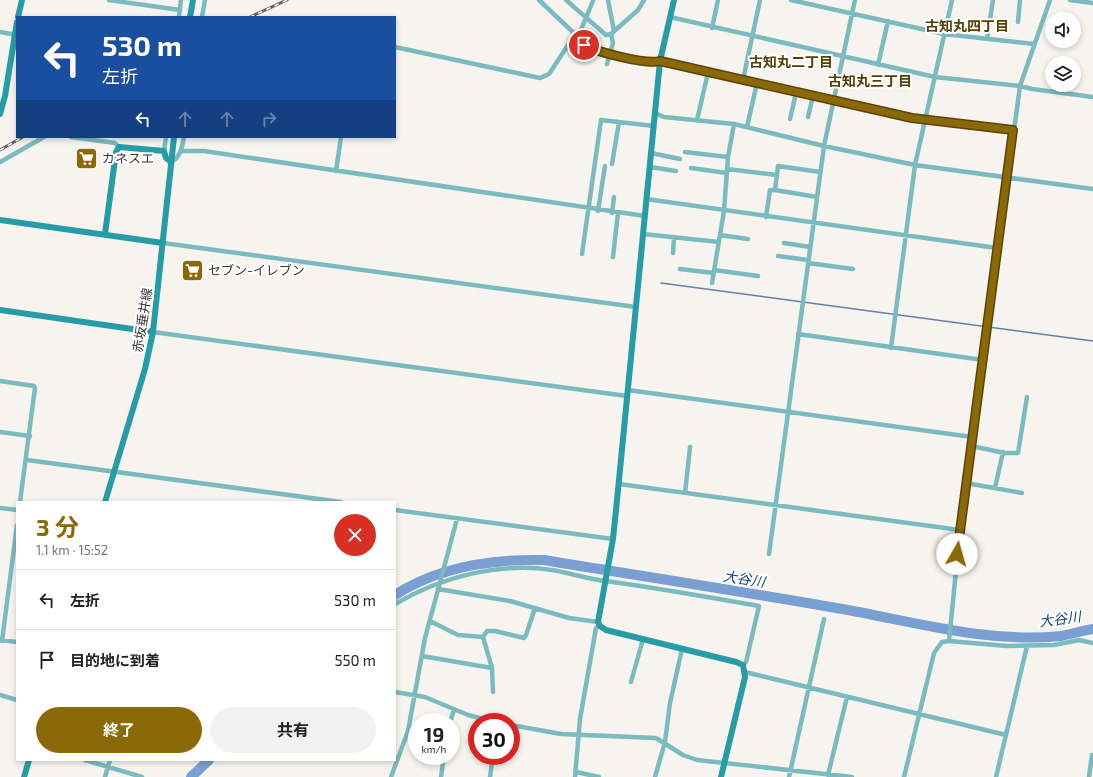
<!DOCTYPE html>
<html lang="ja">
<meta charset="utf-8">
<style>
:root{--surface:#fff;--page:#f2f2f2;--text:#222;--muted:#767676;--line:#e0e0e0;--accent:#8b6909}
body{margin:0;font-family:"Exo 2","Noto Sans JP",sans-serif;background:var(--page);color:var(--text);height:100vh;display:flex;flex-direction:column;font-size:15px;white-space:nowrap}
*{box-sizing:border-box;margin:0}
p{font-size:13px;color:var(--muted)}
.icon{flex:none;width:22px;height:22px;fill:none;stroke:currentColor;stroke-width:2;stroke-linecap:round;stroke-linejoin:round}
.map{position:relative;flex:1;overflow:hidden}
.side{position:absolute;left:16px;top:501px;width:380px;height:260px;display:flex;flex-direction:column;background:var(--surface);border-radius:0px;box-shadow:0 2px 6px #0003}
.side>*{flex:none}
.guide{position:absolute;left:16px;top:16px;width:380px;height:122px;border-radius:0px;box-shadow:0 2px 6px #0003;background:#1a4fa0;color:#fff;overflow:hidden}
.controls{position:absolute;left:1045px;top:12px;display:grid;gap:8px}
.controls a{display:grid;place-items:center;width:36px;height:36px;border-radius:50%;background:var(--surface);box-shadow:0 2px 6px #0003;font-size:20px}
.speed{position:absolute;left:408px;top:713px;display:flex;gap:8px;font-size:20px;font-weight:700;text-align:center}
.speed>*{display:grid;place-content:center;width:52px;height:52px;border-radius:50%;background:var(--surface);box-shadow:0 2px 6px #0003;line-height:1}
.speed small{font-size:10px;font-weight:400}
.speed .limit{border:6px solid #d22;background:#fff;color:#111}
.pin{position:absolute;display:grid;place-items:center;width:34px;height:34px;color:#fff;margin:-17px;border:2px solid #fff;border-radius:50%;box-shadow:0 1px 4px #0007}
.me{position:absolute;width:44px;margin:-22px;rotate:7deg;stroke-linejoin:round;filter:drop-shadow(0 0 3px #0008)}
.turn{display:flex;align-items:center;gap:14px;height:84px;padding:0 20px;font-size:18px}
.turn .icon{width:52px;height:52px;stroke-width:2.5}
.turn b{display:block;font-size:28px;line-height:34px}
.lanes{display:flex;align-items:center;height:38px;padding:0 20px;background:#0003;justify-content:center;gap:20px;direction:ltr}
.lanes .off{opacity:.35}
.round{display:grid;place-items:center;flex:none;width:42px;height:42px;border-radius:21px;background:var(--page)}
.head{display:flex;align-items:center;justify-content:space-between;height:68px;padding:0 20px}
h1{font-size:24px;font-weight:700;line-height:30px;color:var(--accent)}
.cta{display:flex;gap:8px;margin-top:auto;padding:8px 20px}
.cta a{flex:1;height:46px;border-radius:24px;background:var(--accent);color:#fff;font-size:16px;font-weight:700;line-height:46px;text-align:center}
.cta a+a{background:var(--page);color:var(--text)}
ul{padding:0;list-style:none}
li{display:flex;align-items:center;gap:12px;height:60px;padding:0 20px;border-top:1px solid var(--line)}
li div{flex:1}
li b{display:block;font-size:15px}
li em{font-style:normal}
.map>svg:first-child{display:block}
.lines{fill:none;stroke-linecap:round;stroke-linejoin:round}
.stream{stroke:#6680a4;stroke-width:1.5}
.river{stroke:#799fd3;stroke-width:10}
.street{stroke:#7abbc0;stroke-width:4.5}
.secondary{stroke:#269da6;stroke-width:6}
.rail-casing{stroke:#656361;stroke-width:3}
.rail{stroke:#fff;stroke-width:1.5;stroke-dasharray:4.5;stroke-linecap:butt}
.route-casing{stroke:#5a4406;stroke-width:10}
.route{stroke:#8b6909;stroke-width:7}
.labels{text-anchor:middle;stroke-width:4;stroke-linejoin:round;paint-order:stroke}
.poi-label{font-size:13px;fill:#393736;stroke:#fff;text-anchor:start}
.street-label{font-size:13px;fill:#393736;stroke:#fff}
.neighbourhood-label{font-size:14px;font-weight:bold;fill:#573f00;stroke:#fff}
.water-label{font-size:14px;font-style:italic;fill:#104482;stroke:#fff}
</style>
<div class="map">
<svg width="1093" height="777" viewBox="0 0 1093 777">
<rect width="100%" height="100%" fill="#f7f3ef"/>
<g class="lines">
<path class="stream" d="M661,283L1093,341"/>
<path class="river" d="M395,595C438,567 494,559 544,560C641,576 739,591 836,608C909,620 986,644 1061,636C1071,634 1082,631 1093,629
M191,777L209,760"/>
<path class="street" d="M109,0L180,10
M539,0L577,36
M566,0L606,35L611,34L638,10L644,0
M608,0L614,31
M791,0L944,34L1034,44
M1070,0L1093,3
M179,17L181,0
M202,17L205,0
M670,17L935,77L1020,86L1032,89L1093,97
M1018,22L1020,0
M712,28L718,0
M0,32L17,35
M577,39L593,1
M987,39L993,0
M395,47L540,78L549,74L570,42L577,41C594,50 641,66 660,61L912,118L1013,130
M607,64L613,43L611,34
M878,65L888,21
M743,80L760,0
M655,113L664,117L734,124L824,146L915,165L1093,189
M808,117L813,96
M790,119L796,93
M697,120L708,73
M747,127L757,83
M71,137L115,143L119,147
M164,151L166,137
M182,151H204L645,216
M685,152L728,157
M651,153L680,159
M0,162L44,137
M171,162C181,157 182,147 184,137
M612,164L619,122
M650,167L676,171
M691,168L727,173
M727,169L777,175
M336,171L341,137
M775,190L817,197
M646,199L997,248
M598,211L605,166
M612,213L614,197
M766,217L770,190H775L778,166L820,172
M643,234L719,242
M720,235L748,239
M163,243L636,307
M784,243L810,247
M673,253L674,237
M582,254L601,120L654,126
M778,256L808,260
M613,257L618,213
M808,263L853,269
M680,269L714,273
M714,270L758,276
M712,283L724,211L728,157L734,124
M153,332L627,396
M798,334L983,360
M891,348L915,165L952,0
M0,381L34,386L35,388L20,502
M628,390L972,437
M0,432L30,436
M971,446L1005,453H1018L1027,397
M27,460L341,502
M966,483L1022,493
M619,484L960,530
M995,488L1003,452
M685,493L690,447
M0,508L17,510
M395,510L613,539
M769,554L824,146L855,0
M438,589L510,601L569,618L598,622
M395,604C441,577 498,562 552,570C570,573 588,579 606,581C657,588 708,597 759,606L746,662L743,665
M430,621L458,635L483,637L492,668
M483,637L487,631H495L524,638L526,635L535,608
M0,640L17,642
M2,641L17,525
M949,641L1007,646L1054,645L1079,640L1093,643
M422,656L492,668L493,692
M745,672L1006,735
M631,682L643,639
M395,692L425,697L468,715L495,722
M0,695L17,700
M450,722L454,710
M511,725L561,734L656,738L683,755L697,760L852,777
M85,760L142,777
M576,772L599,777
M828,775L847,697
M105,777L110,760
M391,777L408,731L425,638L457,519
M441,777L444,756
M490,777L493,756
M575,777L580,719L596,628L600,626
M655,777L665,742L670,703L682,649
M789,777L824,619
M904,777L934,653L942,642L949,641L960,530L1020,86L1050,0
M996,777L1027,646
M1089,777L1092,755"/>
<path class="secondary" d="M674,0L660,61L618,490L613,539L598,622L600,626L606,630L736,662L743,665L745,677L721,777
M18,17L22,0
M190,17L193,0
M0,114L5,96L17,22
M0,220L163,243
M105,234L116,152L119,147L164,151L166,158L171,162
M0,310L153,332
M105,502L145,369L153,332L174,137
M24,777L29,760"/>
<defs>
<path id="rail" d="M250,17L287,0
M0,150L23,137"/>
</defs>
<use href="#rail" class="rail-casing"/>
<use href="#rail" class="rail"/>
</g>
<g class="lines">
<defs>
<path id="route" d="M584,45C597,52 646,65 660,61L912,118L1013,130L957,554"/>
</defs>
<use href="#route" class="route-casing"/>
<use href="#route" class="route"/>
</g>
<defs>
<symbol id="supermarket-square" viewBox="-11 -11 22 22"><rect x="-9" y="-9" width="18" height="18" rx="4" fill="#8b6909" stroke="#fff"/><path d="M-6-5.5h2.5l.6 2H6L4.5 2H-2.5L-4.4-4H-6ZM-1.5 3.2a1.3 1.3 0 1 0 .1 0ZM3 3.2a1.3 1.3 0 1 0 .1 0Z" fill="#fff"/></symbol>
</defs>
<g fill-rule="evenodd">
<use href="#supermarket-square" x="74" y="146" width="25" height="25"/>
<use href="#supermarket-square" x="180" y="258" width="25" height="25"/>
</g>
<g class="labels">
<g class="poi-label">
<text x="102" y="163">カネスエ</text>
<text x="208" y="275">セブン-イレブン</text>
</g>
<g class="street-label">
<text transform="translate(142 320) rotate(-81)" y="5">赤坂垂井線</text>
</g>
<g class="neighbourhood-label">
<text x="967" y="31">古知丸四丁目</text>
<text x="791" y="67">古知丸二丁目</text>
<text x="870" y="86">古知丸三丁目</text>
</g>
<g class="water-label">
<text transform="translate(744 579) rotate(9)" y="5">大谷川</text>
<text transform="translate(1060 619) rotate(-7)" y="5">大谷川</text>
</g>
</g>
</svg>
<div class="controls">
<a><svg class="icon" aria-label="sound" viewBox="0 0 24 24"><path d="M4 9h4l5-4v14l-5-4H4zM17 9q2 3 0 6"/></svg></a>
<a><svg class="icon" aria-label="layers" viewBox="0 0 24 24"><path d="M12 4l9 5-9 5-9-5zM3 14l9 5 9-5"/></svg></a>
</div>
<div class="speed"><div>19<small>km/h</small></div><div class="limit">30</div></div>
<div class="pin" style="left:584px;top:45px;background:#d93025"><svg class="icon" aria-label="arrive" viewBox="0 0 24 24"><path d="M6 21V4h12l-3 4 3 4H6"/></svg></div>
<svg class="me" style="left:957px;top:554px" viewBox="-20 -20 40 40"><circle r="19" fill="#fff"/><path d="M0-13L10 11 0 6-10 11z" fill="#8b6909"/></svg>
<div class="guide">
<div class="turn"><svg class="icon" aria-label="left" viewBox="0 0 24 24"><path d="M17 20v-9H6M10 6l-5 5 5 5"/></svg><div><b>530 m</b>左折</div></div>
<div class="lanes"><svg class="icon" aria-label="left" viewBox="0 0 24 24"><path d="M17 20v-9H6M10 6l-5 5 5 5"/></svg><svg class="icon off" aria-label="ahead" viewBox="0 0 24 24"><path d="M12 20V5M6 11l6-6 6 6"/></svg><svg class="icon off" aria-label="ahead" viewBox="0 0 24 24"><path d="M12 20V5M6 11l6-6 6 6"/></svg><svg class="icon off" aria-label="right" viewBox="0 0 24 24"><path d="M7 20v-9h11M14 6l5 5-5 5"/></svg></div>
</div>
<section class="side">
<div class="head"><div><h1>3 分</h1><p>1.1 km · 15:52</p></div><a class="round" style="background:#d93025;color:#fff"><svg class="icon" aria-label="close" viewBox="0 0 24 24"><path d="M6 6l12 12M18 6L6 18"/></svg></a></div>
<ul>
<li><svg class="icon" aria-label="left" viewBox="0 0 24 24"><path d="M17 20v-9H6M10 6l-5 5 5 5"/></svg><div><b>左折</b></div><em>530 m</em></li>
<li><svg class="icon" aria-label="arrive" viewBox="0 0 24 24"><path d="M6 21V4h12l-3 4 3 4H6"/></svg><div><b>目的地に到着</b></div><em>550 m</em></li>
</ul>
<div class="cta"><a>終了</a><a>共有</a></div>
</section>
</div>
